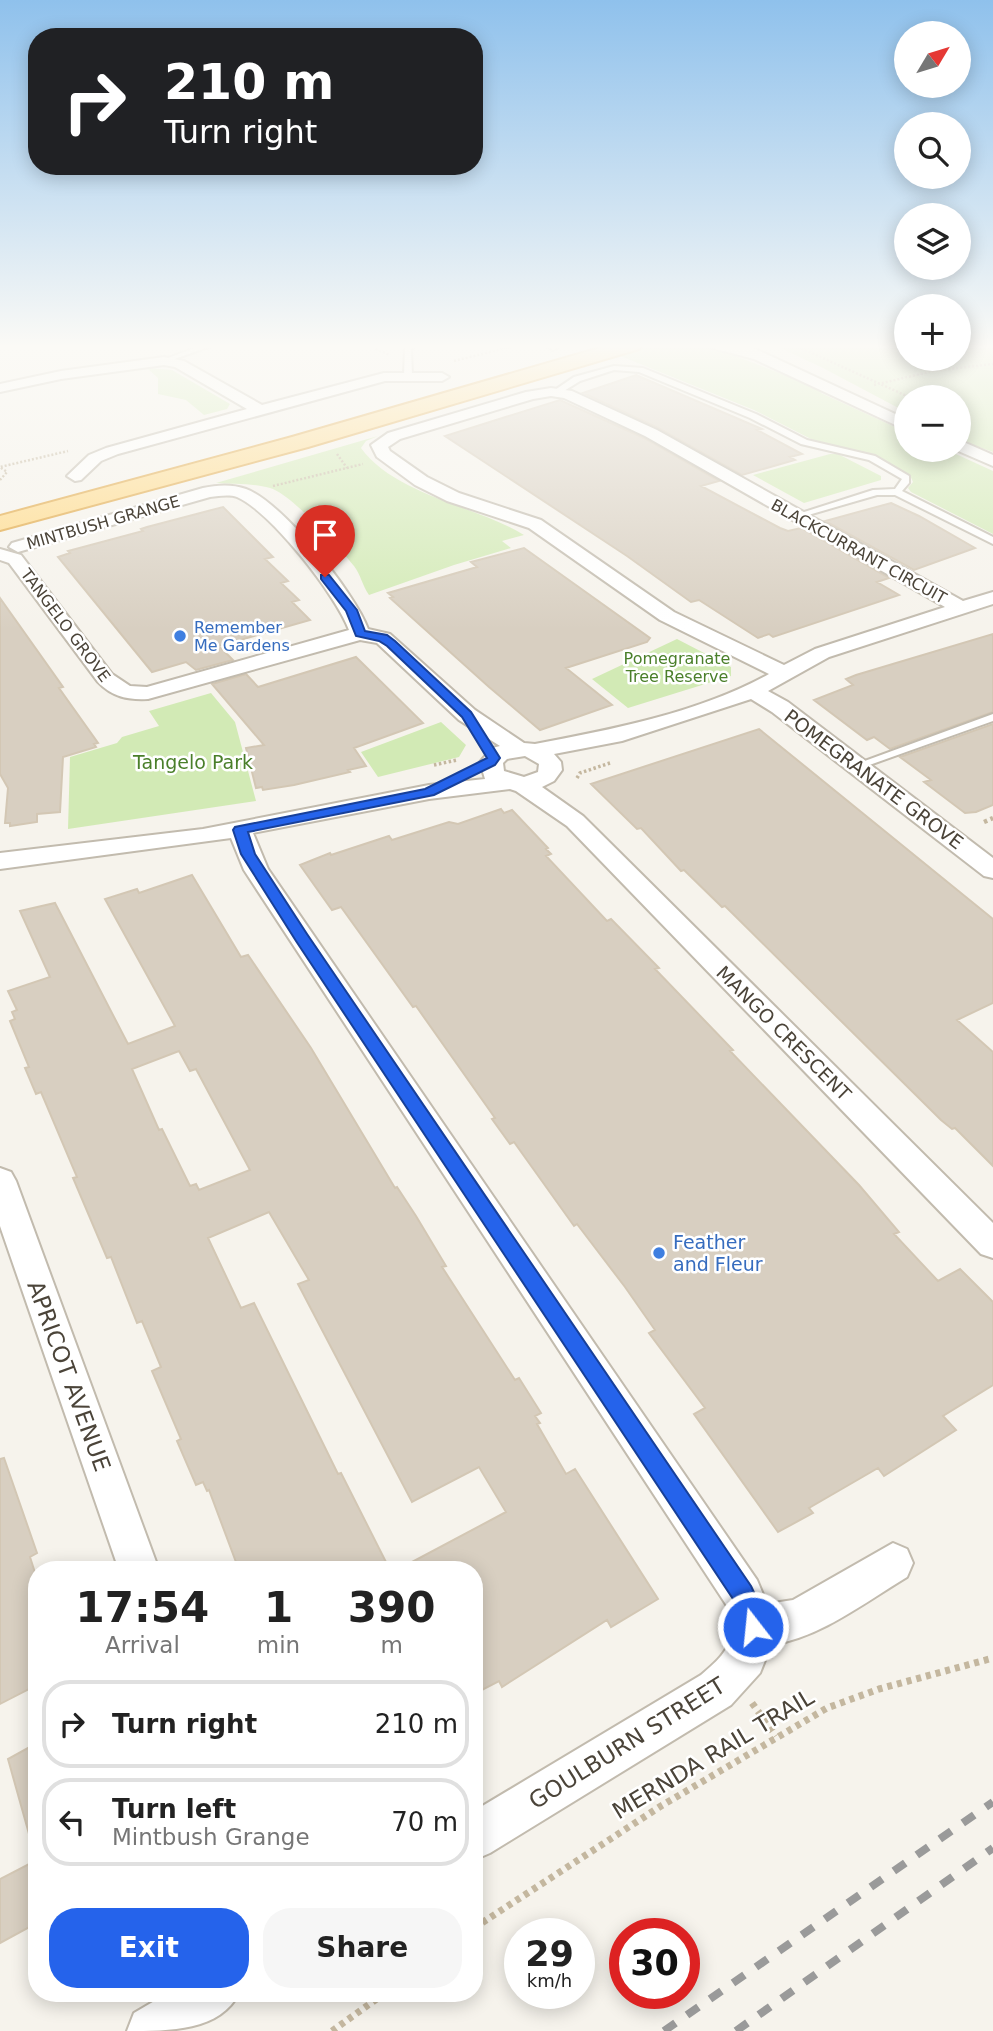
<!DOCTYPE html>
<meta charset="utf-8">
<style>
:root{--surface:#fff;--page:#f6f6f6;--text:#222;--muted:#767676;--line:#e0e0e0;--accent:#2563eb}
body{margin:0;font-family:"DejaVu Sans",sans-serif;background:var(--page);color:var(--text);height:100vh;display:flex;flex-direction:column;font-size:26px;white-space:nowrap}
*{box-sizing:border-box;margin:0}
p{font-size:23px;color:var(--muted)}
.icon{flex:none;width:38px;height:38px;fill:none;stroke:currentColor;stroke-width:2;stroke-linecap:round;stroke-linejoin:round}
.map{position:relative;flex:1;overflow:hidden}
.drawer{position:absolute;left:28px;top:1561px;width:455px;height:441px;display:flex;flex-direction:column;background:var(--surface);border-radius:28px;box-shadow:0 4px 18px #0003}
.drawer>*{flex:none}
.hud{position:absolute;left:28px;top:28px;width:455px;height:147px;border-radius:28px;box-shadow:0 4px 18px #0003;background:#202124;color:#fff;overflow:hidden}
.needle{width:46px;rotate:52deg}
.controls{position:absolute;left:894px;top:21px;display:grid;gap:14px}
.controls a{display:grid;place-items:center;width:77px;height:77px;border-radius:50%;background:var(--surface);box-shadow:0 4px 18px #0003;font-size:35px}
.speed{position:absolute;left:504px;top:1918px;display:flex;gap:14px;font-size:35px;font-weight:700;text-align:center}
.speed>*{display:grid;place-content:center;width:91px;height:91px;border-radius:50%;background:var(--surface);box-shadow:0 4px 18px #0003;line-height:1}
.speed small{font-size:18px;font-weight:400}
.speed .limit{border:10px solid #d22;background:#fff;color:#111}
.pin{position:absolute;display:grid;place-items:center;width:60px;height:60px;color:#fff;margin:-72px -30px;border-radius:50% 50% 50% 0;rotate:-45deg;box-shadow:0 0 7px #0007}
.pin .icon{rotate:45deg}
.me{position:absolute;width:77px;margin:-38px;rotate:344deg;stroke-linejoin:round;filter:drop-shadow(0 0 5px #0008)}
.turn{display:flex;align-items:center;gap:24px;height:147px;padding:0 21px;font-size:32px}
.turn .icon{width:91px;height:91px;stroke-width:2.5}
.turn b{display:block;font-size:49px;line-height:60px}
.eta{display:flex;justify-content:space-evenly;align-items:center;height:119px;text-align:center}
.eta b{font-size:42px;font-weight:700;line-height:49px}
.action{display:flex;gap:14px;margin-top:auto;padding:14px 21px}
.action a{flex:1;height:80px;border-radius:28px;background:var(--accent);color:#fff;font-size:28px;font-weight:700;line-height:80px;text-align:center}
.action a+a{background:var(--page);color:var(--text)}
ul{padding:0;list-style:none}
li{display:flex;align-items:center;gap:21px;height:88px;margin:0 14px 10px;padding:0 7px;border:4px solid var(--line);border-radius:28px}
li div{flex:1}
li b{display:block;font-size:26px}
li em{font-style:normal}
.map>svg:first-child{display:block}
.green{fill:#d2eab5}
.building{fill:#d8cfc1;stroke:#d3c7b4;stroke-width:2;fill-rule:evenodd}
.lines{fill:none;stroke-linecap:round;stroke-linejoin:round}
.service-casing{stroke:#c2bbae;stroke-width:4}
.minor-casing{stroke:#c2bbae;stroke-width:4}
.trunk-casing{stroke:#e0a43c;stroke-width:4}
.path-far3{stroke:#c4b79f;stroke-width:2.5;stroke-dasharray:2 2;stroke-linecap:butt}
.path-far2{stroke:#c4b79f;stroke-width:3.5;stroke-dasharray:2.5 2.5;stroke-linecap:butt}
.path-far1{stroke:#c4b79f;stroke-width:4.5;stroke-dasharray:3.5 3.5;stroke-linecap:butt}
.path{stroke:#c4b79f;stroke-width:7;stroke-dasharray:5 5;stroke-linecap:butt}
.service{fill:#fff;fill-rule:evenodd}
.minor{fill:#fff;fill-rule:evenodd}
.trunk{fill:#ffd985;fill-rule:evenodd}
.rail{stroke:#9a9a9a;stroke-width:8;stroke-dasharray:14 14;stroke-linecap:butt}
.route{fill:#2563eb;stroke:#184099;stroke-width:2}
.shop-dot{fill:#3f7fe0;stroke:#fff;stroke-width:2.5}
.labels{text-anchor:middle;stroke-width:5;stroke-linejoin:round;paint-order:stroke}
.far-street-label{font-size:16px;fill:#4b4439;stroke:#fff}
.far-shop-label{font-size:16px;fill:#366cbe;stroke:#fff;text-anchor:start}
.far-park-label{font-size:16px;fill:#4a7f2a;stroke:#fff}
.park-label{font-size:19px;fill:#4a7f2a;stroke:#fff}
.street-label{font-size:19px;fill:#4b4439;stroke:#fff}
.shop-label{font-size:19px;fill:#366cbe;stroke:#fff;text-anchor:start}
.near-street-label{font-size:23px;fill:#4b4439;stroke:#fff}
</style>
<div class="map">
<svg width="993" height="2031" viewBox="0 0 993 2031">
<rect width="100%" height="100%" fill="#f6f3ec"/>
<path class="green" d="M650,345H696L720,350L818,388L821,393L906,432V450H947L993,471V534L911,492L908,488L913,482L910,475L870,454L813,440L754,410L618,355Z
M774,345H906V359H959V345H993V452L959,440V397H906V412L823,368Z
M147,368L172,370L230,404L227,409L204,415L186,400L158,394V378Z
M378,436L366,441L361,448C395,495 477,506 524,535L502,541L511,548L454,565L369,595C362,585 361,575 354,566C340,548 290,493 270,488C253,483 233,484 216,483Z
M830,454H838L881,476V480L804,503L753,475Z
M677,639L731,667V676L628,708L592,679Z
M211,693L235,722L256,801L68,829L70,757L117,743L122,737L159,726L149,711Z
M441,722L466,745L459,757L378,777L361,752Z"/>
<path class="building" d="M636,375L762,429L757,430L802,454L790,457L795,460L742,475L658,428L583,393Z
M560,400L644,438L719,481L701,486L780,528L788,531L801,528L889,578L877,582L899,595L773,637L769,634L758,638L699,600L691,602L627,556L445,436Z
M891,503L919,516L975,548L914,570L825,521Z
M223,507L273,557L265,559L288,581L281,583L299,600L292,602L310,620L219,646L233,660L196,670L186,662L152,672L58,557L70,553L68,551L143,531L141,529L147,527Z
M524,548L650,638L647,642L566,668L612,705L540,730L489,687L390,598L393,597L388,593L477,567L471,562Z
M0,598L63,687L59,688L98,743L94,744L96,747L63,757L60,812L37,814V822L10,826V823H5L8,788L0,774Z
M993,634V712L890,749L874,737L867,740L814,700L853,685L846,679L856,675Z
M356,657L423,723L354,748L366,766L348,770L350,772L294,785L263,790L262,787L256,788L246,748L264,745L212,684L246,674L258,687Z
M993,724V805L976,812L965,813L924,782L931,780L900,757Z
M759,729L993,919V1003L957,1020L993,1052V1166L955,1128L952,1129L941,1120L725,906L722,907L684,870L681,871L641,828L637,829L591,784Z
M501,809L504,813L512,810L548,848L546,849L551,854L546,856L607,921L611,919L659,968L655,969L733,1050L730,1051L859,1185L899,1232L894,1234L938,1281L960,1269L993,1302V1385L943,1416L956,1430L884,1476L878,1468L809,1508L813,1513L778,1532L694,1414L705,1408L649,1333L655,1330L625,1287L577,1224L574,1226L514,1142L510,1144L492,1119L495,1118L416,1006L413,1007L341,907L332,910L300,865L330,853L331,855L389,836L392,840L449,822L458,824Z
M192,875L241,957L248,955L311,1048L395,1188L397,1187L416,1216L446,1266L442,1267L515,1380L519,1378L541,1413L535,1416L540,1423L537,1424L566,1474L575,1469L658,1599L611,1627L607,1620L502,1687L499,1681L474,1694V1570H397L506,1512L479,1467L412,1502L298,1284L309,1280L269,1212L208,1238L241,1308L254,1303L338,1474L341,1473L390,1570H239L209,1490L207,1491L203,1482L196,1485L177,1441L181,1439L152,1371L161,1367L142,1321L137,1323L111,1257L107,1258L73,1178L77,1177L41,1092L36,1094L25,1068L29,1067L10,1021L15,1019L12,1012L17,1010L8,991L50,977L20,911L55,903L128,1044L175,1026L105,899L137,889L139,893ZM179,1051L190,1071L196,1069L250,1170L199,1190L196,1184L190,1186L162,1129L159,1130L132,1069Z
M4,1458L37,1553L30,1557L37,1579V1685L0,1704V1459Z
M37,1743V1833L29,1834L8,1759Z
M37,1860V1923L0,1943V1879Z"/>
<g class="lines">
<defs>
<path id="service" d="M203,345H214L166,362L160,361Z
M408,345H417L411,349L412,375L408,377L404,375L405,348Z
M614,366L643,368L756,414L807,440L875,456L909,476V483L902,491L993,537V544L895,495H877L798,518V514L873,490L895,489L902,479L869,460L801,444L750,418L639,372L614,370L580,381L559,394L552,392L574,377Z
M993,714V721L861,768L857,769L851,766Z"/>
<path id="minor" d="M562,345L553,350L546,346L547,345Z
M701,345H747L906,419V430L754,359Z
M164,357L184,361L262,405L384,373H442L449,377L442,381H385L118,454L101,461L81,480L75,481L67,476L89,455L106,448L247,409L175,367L164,365L61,379L0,392V384L61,371Z
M551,388L572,391L657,430L963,601L993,592V604L829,657L768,691L788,702L993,858V878L984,876L772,712L751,699L622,741L554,754L561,762L562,770L554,781L542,787L583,816L993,1223V1258L981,1254L567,826L516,791L510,789L429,799L253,833L268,869L757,1580L767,1604L793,1600L893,1543L907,1549L913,1563L907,1577C864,1603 821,1637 771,1645L760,1673L731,1705L490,1853L474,1860V1811L701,1675C727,1653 738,1641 727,1606L244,870L231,838L0,869V853L203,829L429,785L485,779L480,762L492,748L500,746L459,720L377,643L360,640L148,699C128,700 112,697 98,682L9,563L0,560V549L21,555L112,674L130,686L147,687L349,630C336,595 271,512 237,497C229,494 219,496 210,497L18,552L9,547L12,543L203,488C217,485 232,484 246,489C282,502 355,593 368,629L390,634L475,710L524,743L535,744C614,729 698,713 769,674L660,620L529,528L447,501L415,485L377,457L371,445L388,433L526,392ZM551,396L564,398L645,436L945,607L815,649L784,665L674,612L541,520L459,493L427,477L390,451L388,447L400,439L533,399ZM525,756L539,764L538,772L524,777L504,771L503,763L507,759Z
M959,440L993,455V466L956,450H959Z
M0,1168L11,1172L16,1181L159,1570H119L0,1226Z
M168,1993H239C220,2031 170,2031 127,2031L134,2013Z"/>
<path id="trunk" d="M610,345H641L639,349L308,447L0,530V516L292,437Z"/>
</defs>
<use href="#service" class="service-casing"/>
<use href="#minor" class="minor-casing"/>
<use href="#trunk" class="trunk-casing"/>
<path class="path-far3" d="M374,345L376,349L390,355
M794,345L909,397
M655,348L666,345
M454,361L518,345
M874,385L933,371L993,364
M337,454L347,468
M0,480L7,472L0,467L68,451
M273,486L363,464"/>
<path class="path-far2" d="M434,765L457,760
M577,778L580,773L610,763"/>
<path class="path-far1" d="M984,822L993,818"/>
<path class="path" d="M752,1703L776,1736
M474,1928L661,1806L827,1708L879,1689L993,1658
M332,2031L385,1993"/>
<use href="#service" class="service"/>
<use href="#minor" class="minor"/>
<use href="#trunk" class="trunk"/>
<path class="rail" d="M664,2031L993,1802
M736,2031L993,1848"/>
</g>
<linearGradient id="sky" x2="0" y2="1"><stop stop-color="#8fc1ec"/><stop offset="0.55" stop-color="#fbfaf6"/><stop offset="1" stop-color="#fbfaf6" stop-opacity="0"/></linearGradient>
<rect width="993" height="630" fill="url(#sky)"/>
<path class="route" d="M321,575H329L357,610L365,631L387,635L395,641L471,712L500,758L495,765L434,795L248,832L255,854L307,934L751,1586C758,1601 768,1618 761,1635L753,1639L745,1635L735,1602L296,941L241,854L233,830L235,827L425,789L487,758L462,717L387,646L379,641L356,636L346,611L321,579Z"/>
<g class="shop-dot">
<circle cx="180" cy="636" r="7"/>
<circle cx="659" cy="1253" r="7"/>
</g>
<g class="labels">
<g class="far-street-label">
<text transform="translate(103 522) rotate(-16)" y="6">MINTBUSH GRANGE</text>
<text transform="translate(859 551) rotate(29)" y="6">BLACKCURRANT CIRCUIT</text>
<text transform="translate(66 625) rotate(53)" y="6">TANGELO GROVE</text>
</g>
<g class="far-shop-label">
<text x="194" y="633">Remember<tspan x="194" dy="18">Me Gardens</tspan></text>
</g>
<g class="far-park-label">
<text x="677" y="664">Pomegranate<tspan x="677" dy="18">Tree Reserve</tspan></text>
</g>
<g class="park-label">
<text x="193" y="769">Tangelo Park</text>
</g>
<g class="street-label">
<text transform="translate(874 779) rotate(37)" y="7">POMEGRANATE GROVE</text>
<text transform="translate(784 1033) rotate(45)" y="7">MANGO CRESCENT</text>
</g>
<g class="shop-label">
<text x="673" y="1249">Feather<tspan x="673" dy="22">and Fleur</tspan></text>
</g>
<g class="near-street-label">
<text transform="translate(69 1376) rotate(70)" y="8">APRICOT AVENUE</text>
<text transform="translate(627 1743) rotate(-32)" y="8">GOULBURN STREET</text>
<text transform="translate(713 1754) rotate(-31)" y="8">MERNDA RAIL TRAIL</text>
</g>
</g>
</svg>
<div class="controls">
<a><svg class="needle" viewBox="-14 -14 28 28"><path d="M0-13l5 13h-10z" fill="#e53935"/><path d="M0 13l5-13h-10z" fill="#767676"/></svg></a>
<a><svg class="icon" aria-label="search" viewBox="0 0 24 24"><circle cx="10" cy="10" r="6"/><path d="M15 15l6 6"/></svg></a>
<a><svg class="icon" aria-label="layers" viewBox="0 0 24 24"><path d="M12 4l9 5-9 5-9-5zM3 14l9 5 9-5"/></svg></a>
<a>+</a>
<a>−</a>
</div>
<div class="speed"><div>29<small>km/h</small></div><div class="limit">30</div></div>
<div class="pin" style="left:325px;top:577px;background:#d93025"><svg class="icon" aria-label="arrive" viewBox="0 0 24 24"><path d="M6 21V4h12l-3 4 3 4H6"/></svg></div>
<svg class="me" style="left:753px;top:1627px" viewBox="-20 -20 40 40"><circle r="17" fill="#2563eb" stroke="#fff" stroke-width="3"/><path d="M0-11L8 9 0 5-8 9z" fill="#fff"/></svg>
<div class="hud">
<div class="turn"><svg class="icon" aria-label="right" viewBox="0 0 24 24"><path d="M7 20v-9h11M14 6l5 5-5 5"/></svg><div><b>210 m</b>Turn right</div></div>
</div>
<section class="drawer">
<div class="eta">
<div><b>17:54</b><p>Arrival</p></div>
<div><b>1</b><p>min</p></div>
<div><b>390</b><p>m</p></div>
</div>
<ul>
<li><svg class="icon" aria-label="right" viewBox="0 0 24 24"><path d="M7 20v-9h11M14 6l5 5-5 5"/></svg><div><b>Turn right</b></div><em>210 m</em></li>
<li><svg class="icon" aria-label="left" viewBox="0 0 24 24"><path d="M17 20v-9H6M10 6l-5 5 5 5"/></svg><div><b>Turn left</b><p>Mintbush Grange</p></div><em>70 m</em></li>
</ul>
<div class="action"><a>Exit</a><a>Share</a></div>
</section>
</div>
